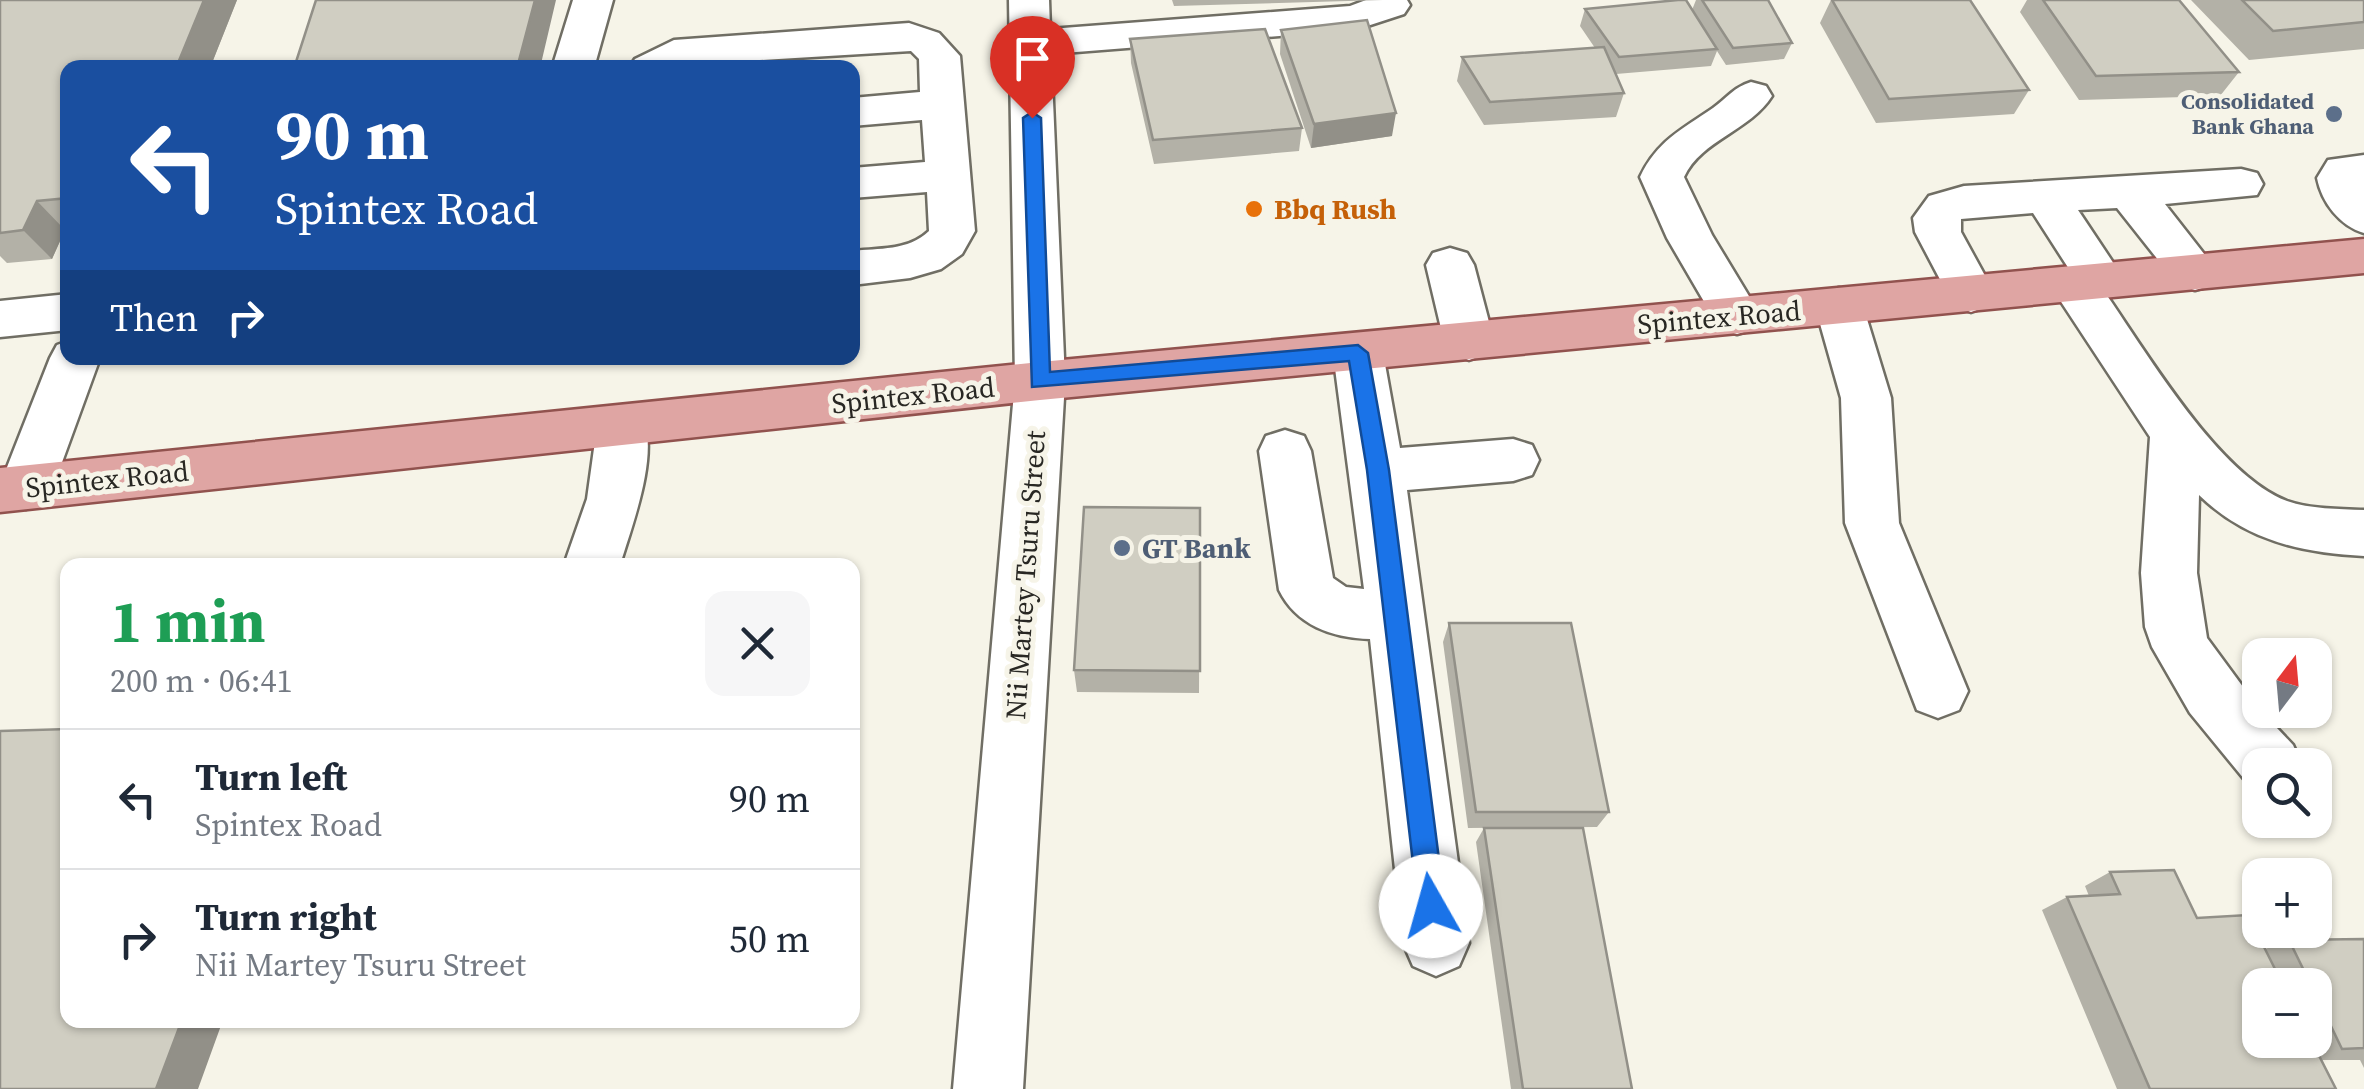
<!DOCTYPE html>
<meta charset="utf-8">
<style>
:root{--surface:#fff;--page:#f6f6f7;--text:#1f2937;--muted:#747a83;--line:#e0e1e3}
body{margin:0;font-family:"Source Serif 4",serif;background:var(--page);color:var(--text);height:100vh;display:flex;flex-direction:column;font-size:38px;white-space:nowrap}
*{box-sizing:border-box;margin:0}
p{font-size:32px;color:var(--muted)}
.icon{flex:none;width:55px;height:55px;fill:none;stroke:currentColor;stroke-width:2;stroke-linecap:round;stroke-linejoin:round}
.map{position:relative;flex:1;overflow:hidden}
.sheet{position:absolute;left:60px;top:558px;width:800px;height:470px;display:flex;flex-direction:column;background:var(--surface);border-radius:20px;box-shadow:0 2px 8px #0004}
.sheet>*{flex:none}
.hud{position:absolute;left:60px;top:60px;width:800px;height:305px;border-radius:20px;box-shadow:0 2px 8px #0004;background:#1a4fa0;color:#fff;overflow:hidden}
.needle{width:65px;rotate:16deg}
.buttons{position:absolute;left:2242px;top:638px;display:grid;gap:20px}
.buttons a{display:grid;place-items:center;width:90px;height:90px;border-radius:20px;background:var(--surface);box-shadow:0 2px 8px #0004;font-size:50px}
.pin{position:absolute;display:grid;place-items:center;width:85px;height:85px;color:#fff;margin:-102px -42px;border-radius:50% 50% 50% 0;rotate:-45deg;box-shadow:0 0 10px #0007}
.pin .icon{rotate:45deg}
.me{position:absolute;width:110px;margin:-55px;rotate:353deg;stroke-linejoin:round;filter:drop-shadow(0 0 8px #0008)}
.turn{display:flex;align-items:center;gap:35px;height:210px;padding:0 50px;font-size:45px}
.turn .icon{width:130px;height:130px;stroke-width:2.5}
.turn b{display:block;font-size:70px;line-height:85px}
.then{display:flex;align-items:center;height:95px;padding:0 50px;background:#0003;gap:20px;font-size:38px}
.round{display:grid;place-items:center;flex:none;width:105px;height:105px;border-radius:20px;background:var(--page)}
.overview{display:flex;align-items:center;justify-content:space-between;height:170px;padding:0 50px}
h1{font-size:60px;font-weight:700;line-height:75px;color:#1e9e55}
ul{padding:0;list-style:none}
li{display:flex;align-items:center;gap:30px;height:140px;padding:0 50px;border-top:2px solid var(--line)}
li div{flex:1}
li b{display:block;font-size:38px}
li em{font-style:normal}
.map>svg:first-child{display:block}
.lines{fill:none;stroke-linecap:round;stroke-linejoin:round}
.minor-casing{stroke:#706e64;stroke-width:5}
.major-casing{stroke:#91524e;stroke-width:5}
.minor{fill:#fff;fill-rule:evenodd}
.major{fill:#dfa5a3;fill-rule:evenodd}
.wall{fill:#b3b1a7;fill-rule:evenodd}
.shaded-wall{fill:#929088}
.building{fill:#d0cec2;stroke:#929088;stroke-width:2.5}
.route{fill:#1a73e8;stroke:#114b97;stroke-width:2.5}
.service-dot{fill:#5c6f8a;stroke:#f6f4e8;stroke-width:4}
.food-dot{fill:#e8710a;stroke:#f6f4e8;stroke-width:4}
.labels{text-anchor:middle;stroke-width:10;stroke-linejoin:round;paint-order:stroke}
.far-service-label{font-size:22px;font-weight:bold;fill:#4e5e75;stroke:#f6f4e8;text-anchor:end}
.food-label{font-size:28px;font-weight:bold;fill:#c56008;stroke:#f6f4e8;text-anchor:start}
.street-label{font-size:28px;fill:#282723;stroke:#f6f4e8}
.service-label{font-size:28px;font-weight:bold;fill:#4e5e75;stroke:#f6f4e8;text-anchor:start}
</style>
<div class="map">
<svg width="2364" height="1089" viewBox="0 0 2364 1089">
<rect width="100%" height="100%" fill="#f6f4e8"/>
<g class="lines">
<defs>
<path id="minor" d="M573,0H613L594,68H552Z
M1009,0H1049L1050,29L1350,6L1366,0H1407L1410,5L1404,14L1355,30L1051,54L1065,381L1023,1089H953L1015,381Z
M909,23L939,33L960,56L975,231L962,254L941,269L910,278L852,285V251C879,248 908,251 929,231L927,192L852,198V168L925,162L922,120L852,126V98L920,92L919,59L911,51L629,68L635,59L674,40Z
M1751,82L1766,86L1772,96C1750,131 1701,140 1684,177L1712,235L1761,316L1754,329L1737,334L1720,329L1667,238L1640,177C1657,141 1681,130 1713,108C1727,98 1734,87 1751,82Z
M2364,155V233C2340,226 2322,203 2317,178L2328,160Z
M2241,169L2257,173L2263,184L2257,195L2165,204L2219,273L2212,285L2195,290L2178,285L2117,208L2078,210L2126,282L2119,294L2108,297C2148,355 2220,476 2287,501C2310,509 2339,509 2364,510V556C2301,553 2245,540 2199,495L2197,573L2207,638L2260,710L2293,745L2302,765H2260V789L2249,785L2190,713L2152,647L2145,627L2141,573L2150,437L2050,285L2057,273L2069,269L2033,213L1961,219V232L1995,294L1988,306L1971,312L1954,306L1915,232L1913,218L1929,196L1964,186Z
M1450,248L1467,253L1474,265L1494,341L1486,354L1469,360L1452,354L1444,341L1426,265L1433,253Z
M1839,288L1856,293L1863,306L1891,398L1899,523L1968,691L1959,710L1938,718L1917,710L1845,523L1841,398L1815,306L1822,293Z
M68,294V330L0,337V301Z
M1358,334L1376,340L1383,353L1400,448L1513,439L1532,445L1539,460L1532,475L1513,481L1407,490L1469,943L1459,966L1436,976L1413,966L1403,943L1370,639C1332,638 1296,625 1279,590L1259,451L1266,436L1285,430L1304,436L1311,451L1333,578L1346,587L1364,589L1333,353L1340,340Z
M68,341V358H100L53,487L45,502L26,509L7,502L0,485L50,358L57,345Z
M623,407L641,413C661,451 632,525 620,565H564L587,499L597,427L605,413Z"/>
<path id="major" d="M2364,239V273L1040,400L0,512V468L1040,362Z"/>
</defs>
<use href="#minor" class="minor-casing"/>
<use href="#major" class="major-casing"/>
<use href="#minor" class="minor"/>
<use href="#major" class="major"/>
</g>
<path class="wall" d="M0,0H237L210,68H68V229L65,230L52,259L7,263L0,256Z
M1172,0H1383L1174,6Z
M1696,0H1768L1792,43L1784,59L1726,65L1717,51L1711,66L1616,74L1624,93L1616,117L1484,125L1457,81L1462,57L1595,48L1580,26L1585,9L1692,10Z
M1831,0L2029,90L2014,114L1876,123L1820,23Z
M2027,0H2179L2239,72L2220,96L2079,100L2020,12Z
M2191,0H2364V49L2249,60Z
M1281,30L1392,136L1311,148L1280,54Z
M1130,39L1302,128L1299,151L1154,164L1131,63Z
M1200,508L1199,693L1077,692L1074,670Z
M1449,623L1609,812L1597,827L1468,828L1443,642Z
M1484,828L1632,1089H1511L1476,842Z
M2110,872L2197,918L2265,949L2289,940L2364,939V1068L2360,1060H2322L2336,1089H2117L2042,910L2067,897L2089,896L2085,886ZM2260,985H2315V1040H2260Z"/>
<path class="shaded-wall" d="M204,0H237L210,68H176Z
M535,0H556L540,68H517Z
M1396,113L1392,136L1311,148L1314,124Z
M37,201L65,230L52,259L23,230Z
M182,1020H223L198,1089H156Z"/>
<path class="building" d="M0,0H204L176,68H68V198L37,201L23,230L0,233Z
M316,0H535L517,68H294Z
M1678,0H1686L1717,49L1619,57L1585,9Z
M1702,0H1768L1792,43L1733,48Z
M1832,0H1970L2029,90L1889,99Z
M2043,0H2179L2239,72L2096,76Z
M2242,0H2364V22L2273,31Z
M1367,20L1396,113L1314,124L1281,30Z
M1265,29L1302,128L1153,140L1130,39Z
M1604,47L1624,93L1490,102L1462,57Z
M1084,507L1200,508V671L1074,670Z
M1449,623H1571L1609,812H1476Z
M68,729V1020H182L156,1089H0V731Z
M1484,828H1583L1632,1089H1523Z
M2174,870L2197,918L2248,915L2283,985H2260V1040H2311L2336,1089H2150L2067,897L2120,894L2110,872Z
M2364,939V1048L2342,1049L2315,993V985H2311L2289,940Z"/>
<path class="route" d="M1032,112L1041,118L1050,372L1358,345L1368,353L1389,470L1445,906L1441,915L1431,919L1422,915L1418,906L1367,470L1349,361L1032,387L1023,118Z"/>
<g class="service-dot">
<circle cx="2334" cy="114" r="10"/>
<circle cx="1122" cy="548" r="10"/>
</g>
<circle class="food-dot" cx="1254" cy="209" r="10"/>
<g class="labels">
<g class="far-service-label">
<text x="2314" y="109">Consolidated<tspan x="2314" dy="25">Bank Ghana</tspan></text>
</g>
<g class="food-label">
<text x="1274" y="219">Bbq Rush</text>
</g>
<g class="street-label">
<text transform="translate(1719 317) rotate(-5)" y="10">Spintex Road</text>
<text transform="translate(913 395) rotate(-6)" y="10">Spintex Road</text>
<text transform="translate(107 479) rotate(-6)" y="10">Spintex Road</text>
<text transform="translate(1025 575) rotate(-86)" y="10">Nii Martey Tsuru Street</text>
</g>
<g class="service-label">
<text x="1142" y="558">GT Bank</text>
</g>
</g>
</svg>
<div class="buttons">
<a><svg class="needle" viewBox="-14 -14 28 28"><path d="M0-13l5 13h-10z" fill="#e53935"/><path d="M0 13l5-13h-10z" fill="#747a83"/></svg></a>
<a><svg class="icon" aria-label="search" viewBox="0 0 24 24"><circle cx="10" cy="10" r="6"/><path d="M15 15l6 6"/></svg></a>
<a>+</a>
<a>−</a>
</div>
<div class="pin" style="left:1032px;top:118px;background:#d93025"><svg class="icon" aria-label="arrive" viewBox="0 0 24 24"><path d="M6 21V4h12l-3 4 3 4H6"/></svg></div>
<svg class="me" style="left:1431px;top:906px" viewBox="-20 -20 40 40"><circle r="19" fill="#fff"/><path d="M0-13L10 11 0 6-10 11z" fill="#1a73e8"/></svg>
<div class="hud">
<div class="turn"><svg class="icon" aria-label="left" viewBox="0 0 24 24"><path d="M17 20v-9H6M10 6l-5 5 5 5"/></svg><div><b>90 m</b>Spintex Road</div></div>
<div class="then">Then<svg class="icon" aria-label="right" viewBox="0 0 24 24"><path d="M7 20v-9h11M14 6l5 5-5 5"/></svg></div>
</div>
<section class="sheet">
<div class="overview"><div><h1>1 min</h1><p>200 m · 06:41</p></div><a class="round"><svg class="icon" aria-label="close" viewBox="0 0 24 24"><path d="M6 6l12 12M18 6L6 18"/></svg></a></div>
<ul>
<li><svg class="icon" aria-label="left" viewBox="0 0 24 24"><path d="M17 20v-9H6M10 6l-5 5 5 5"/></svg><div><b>Turn left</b><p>Spintex Road</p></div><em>90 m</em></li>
<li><svg class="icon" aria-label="right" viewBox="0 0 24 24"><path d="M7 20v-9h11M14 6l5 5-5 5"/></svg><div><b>Turn right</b><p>Nii Martey Tsuru Street</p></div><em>50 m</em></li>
</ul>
</section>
</div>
